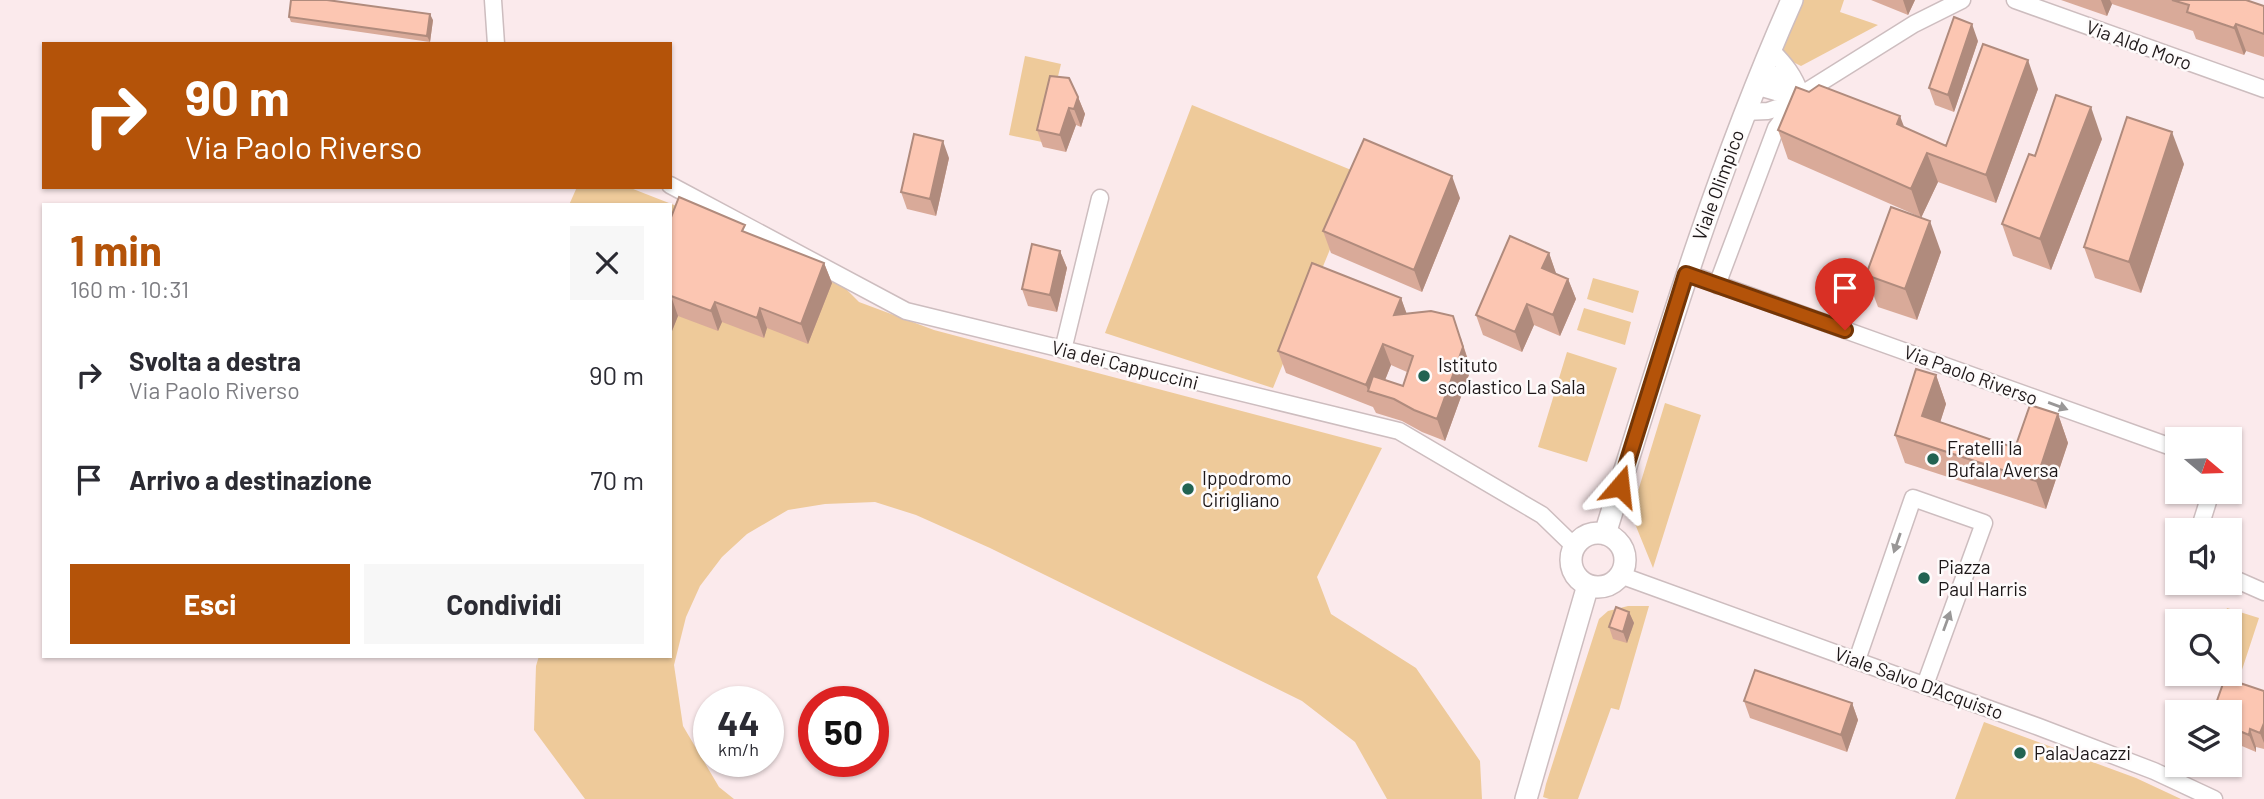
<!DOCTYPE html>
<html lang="it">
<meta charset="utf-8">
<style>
:root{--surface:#fff;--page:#f7f7f7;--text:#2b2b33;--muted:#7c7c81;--accent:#b45309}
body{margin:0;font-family:Barlow,sans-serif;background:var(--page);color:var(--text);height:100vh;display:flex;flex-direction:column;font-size:26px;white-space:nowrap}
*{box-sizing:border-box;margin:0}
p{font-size:23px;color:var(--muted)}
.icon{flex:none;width:38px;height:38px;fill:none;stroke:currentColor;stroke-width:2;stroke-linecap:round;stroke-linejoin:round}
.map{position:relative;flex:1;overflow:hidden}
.sheet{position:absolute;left:42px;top:203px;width:630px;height:455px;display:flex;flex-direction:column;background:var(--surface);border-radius:0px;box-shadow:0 2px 5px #0004}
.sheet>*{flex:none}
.top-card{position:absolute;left:42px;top:42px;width:630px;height:147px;border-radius:0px;box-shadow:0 2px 5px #0004;background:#b45309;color:#fff;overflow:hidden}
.needle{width:46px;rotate:109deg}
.tools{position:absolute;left:2165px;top:427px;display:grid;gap:14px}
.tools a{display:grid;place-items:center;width:77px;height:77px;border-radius:0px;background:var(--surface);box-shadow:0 2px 5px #0004;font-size:35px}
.speed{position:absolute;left:693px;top:686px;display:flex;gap:14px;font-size:35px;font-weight:700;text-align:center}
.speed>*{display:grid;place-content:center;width:91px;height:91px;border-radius:50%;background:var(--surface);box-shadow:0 2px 5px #0004;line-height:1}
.speed small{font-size:18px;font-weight:400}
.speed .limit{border:10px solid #d22;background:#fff;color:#111}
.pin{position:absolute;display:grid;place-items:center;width:60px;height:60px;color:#fff;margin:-72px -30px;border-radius:50% 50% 50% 0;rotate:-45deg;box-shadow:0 0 7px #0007}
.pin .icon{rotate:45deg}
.me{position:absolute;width:77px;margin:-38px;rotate:17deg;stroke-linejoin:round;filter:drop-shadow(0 0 5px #0008)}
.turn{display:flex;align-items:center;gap:24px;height:147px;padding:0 28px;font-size:32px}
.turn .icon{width:91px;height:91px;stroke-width:2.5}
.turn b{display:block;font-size:49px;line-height:60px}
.round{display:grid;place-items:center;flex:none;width:74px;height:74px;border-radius:0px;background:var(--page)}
.summary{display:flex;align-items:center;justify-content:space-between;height:119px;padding:0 28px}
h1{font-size:42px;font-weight:700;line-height:52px;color:var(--accent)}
.action{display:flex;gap:14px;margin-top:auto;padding:14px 28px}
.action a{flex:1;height:80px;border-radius:0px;background:var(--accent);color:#fff;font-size:28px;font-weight:700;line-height:80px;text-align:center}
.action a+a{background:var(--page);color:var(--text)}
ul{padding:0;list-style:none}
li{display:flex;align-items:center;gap:21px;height:105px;padding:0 28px}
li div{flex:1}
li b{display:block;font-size:26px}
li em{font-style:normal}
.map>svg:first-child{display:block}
.green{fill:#eeca9a}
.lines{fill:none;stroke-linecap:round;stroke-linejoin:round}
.minor-casing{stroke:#cdbdbf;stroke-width:19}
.secondary-casing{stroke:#cdbdbf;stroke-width:24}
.minor{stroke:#fff;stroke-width:16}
.secondary{stroke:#fff;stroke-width:21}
.wall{fill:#d9aa99;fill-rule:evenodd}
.shaded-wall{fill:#b08b7d}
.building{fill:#fcc6b2;stroke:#b08b7d;stroke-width:2}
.oneway{fill:#999797}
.route-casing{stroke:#753606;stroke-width:18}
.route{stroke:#b45309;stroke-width:12}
.poi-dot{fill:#226352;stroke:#fefbfb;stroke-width:2.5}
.labels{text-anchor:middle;stroke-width:5;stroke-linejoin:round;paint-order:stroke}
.street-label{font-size:19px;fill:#1d1718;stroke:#fefbfb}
.poi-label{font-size:19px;fill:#1d1718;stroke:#fefbfb;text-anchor:start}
</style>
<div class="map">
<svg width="2264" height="799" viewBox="0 0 2264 799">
<rect width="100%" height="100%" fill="#fbeaec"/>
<path class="green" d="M1802,0H1844L1840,12L1878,25L1801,66L1789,60L1781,47Z
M1025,56L1061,64L1042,142L1009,135Z
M1192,105L1361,174L1273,388L1105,333Z
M577,187H628L715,221L835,278L859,302L934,330L1382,448L1317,577L1331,614L1416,668L1480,761L1482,799H1387L1355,742L1302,701L990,548L916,515L875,502L825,504L788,510L747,534L722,557L700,586L686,617L674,665L683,726L719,787L734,799H585L534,730L536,666L539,656H670V205H569Z
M1593,278L1639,291L1633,313L1587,299Z
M1584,308L1631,322L1625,345L1577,330Z
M1567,352L1617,368L1587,462L1538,447Z
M1665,403L1701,415L1653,568L1631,514Z
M1628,606H1649L1619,710L1611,708L1578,799H1549L1543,797L1546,784L1599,619L1608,611Z
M2227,608L2259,618L2236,688L2205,678L2206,674H2230V621H2223Z
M1984,722L2136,778L2181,799H1955Z"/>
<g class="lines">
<defs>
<path id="minor" d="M493,0L496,44
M2015,0L2264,89
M1770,49C1785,64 1794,75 1801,95
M1761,71L1781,77L1797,91
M1755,86L1776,92L1801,95
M1744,112L1768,111L1783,106L1914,24L1962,0
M670,185L906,311L1399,431L1542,515L1575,547
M1686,273L2177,449
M1717,285L1776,128L1795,103
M1063,350L1100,198
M2199,530L2211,492
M1620,575L2039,727L2154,771L2214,799
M2230,577L2264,592
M1857,660L1913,498L1984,523L1925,685"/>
<path id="secondary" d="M1571 560a27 27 0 1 1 54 0a27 27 0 1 1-54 0Z
M1605,534C1661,354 1715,173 1792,0
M1526,799L1588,585"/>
</defs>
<use href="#minor" class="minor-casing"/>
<use href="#secondary" class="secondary-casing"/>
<use href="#minor" class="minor"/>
<use href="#secondary" class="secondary"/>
</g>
<path class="wall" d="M1871,0H1915L1908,15Z
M2061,0H2246L2264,6V57L2246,51L2244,55L2196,39L2193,31L2112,4L2107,16Z
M289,17L433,20L430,42L291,22Z
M1978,41L1954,112L1935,105L1929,88Z
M2038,89L1996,203L1938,182L1921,218L1941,252L1917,320L1878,307L1866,275L1920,217L1788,159L1778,130L1904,127L1946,146Z
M1078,97L1085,114L1081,127L1076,125L1066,152L1043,147L1037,130Z
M2102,139L2051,270L2013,256L2002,224L2035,156Z
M949,158L936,216L907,209L901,192Z
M2184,164L2141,293L2095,278L2084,247Z
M1460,198L1422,292L1331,253L1323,231Z
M670,220L747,233L824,263L832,283L808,344L767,328L764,338L722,322L718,331L678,316L670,336Z
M1060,251L1067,268L1057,312L1028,306L1022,289Z
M1549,253L1556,274L1568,279L1576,299L1560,336L1534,325L1522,352L1483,335L1476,315Z
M1401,298L1406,313L1461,338L1471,369L1445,441L1422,432L1402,421L1376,413L1373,407L1286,373L1278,351ZM1391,365L1407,372L1403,386L1385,380Z
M1936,375L1946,404L1940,422L2015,448L2058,414L2068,443L2046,509L1905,463L1895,435Z
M1629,612L1634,623L1627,643L1613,639L1609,627Z
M2264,691V749L2256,747V752L2230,741V712Z
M1744,701L1852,703L1858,720L1847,752L1750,718Z"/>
<path class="shaded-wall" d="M1903,0H1915L1908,15Z
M2101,0H2110L2112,4L2107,16Z
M430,14L433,20L430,42L427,36Z
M1972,24L1978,41L1954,112L1948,95Z
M2236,24L2246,51L2244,55L2234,28Z
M2028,60L2038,89L1996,203L1986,175Z
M1078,97L1085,114L1081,127L1074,109Z
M2091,107L2102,139L2051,270L2040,239Z
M1069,108L1076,125L1066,152L1060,135Z
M1900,116L1911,145L1897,124Z
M2172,132L2184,164L2141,293L2129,262Z
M943,141L949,158L936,216L930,199Z
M1927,153L1938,182L1921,218L1911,189Z
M1452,176L1460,198L1422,292L1414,270Z
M1930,221L1941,252L1917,320L1905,289Z
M1060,251L1067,268L1057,312L1050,295Z
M1549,253L1556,273L1550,289L1542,268Z
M824,263L832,283L808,344L801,324Z
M1568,279L1576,299L1560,336L1553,315Z
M671,296L678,316L670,336V297Z
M1401,298L1409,320L1394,315Z
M715,302L722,322L718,331L711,311Z
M1527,304L1534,325L1522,352L1515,332Z
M760,308L767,328L764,338L757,318Z
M1453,316L1471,369L1445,441L1437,419Z
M1383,344L1391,365L1379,395L1369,392L1366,385Z
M1936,375L1946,404L1933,445L1922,416Z
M2058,414L2068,443L2046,509L2036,481Z
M1629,612L1634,623L1627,643L1623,632Z
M1852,703L1858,720L1847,752L1841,735Z
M2264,723V743L2260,733Z
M2250,729L2256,747V752L2249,735Z"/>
<path class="building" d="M291,0H327L430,14L427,36L289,17Z
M2172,0H2246L2264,6V34L2236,24L2234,28L2187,12L2189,5Z
M1954,17L1972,24L1948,95L1929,88Z
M1983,44L2028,60L1986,175L1927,153L1911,189L1778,130L1796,87L1809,92L1819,85L1900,116L1897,124L1946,146Z
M1050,76L1069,78L1078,97L1074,109L1069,108L1060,135L1037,130Z
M2056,95L2091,107L2040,239L2002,224L2029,154L2035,156Z
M2127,117L2172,132L2129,262L2084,247Z
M914,134L943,141L930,199L901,192Z
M1364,139L1452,176L1414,270L1323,231Z
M679,197L745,225L742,231L824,263L801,324L760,308L757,318L715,302L711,311L671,296L670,297V220Z
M1891,207L1930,221L1905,289L1866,275Z
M1510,236L1549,253L1542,268L1568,279L1553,315L1527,304L1515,332L1476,315Z
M1032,244L1060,251L1050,295L1022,289Z
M1312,263L1401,298L1394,315L1431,311L1453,316L1463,347L1437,419L1414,410L1394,399L1368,391L1373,376L1403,386L1413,356L1383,344L1366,385L1278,351Z
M1916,369L1936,375L1922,416L2015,448L2030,405L2058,414L2036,481L1895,435Z
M1616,607L1629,612L1623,632L1609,627Z
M1755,670L1852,703L1841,735L1744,701Z
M2225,678L2264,691V723L2260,733L2250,729L2249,735L2230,727V712H2213Z"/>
<defs><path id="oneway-solid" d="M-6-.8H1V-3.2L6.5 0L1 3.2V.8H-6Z" transform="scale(1.75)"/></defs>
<g class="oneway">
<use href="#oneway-solid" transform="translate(2058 406) rotate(20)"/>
<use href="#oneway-solid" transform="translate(1897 543) rotate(109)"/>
<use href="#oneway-solid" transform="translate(1947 621) rotate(-70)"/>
</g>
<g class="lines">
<defs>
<path id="route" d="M1620,486L1686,274L1845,330"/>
</defs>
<use href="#route" class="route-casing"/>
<use href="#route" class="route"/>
</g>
<g class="poi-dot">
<circle cx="1424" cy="376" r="7"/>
<circle cx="1933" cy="459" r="7"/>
<circle cx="1188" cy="489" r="7"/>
<circle cx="1924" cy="578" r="7"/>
<circle cx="2020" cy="753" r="7"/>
</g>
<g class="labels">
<g class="street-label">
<text transform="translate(2139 45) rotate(20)" y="7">Via Aldo Moro</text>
<text transform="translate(1718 185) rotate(-70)" y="7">Viale Olimpico</text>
<text transform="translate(1125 365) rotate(14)" y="7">Via dei Cappuccini</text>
<text transform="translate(1971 375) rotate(20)" y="7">Via Paolo Riverso</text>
<text transform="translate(1919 683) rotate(20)" y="7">Viale Salvo D'Acquisto</text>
</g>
<g class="poi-label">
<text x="1438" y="372">Istituto<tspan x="1438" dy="22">scolastico La Sala</tspan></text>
<text x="1947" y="455">Fratelli la<tspan x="1947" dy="22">Bufala Aversa</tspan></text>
<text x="1202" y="485">Ippodromo<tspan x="1202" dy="22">Cirigliano</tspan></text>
<text x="1938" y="574">Piazza<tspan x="1938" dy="22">Paul Harris</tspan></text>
<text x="2034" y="760">PalaJacazzi</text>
</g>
</g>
</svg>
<div class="tools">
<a><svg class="needle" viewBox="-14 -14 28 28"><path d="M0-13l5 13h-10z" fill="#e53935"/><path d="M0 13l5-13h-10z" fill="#7c7c81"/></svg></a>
<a><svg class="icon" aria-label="sound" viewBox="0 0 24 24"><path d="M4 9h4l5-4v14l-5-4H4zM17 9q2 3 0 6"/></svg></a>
<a><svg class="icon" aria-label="search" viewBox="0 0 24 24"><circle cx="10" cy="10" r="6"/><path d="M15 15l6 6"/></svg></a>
<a><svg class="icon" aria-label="layers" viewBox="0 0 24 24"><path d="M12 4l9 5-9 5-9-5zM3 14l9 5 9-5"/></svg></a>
</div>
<div class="speed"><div>44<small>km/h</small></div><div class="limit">50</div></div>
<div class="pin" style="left:1845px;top:330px;background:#d93025"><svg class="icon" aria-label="arrive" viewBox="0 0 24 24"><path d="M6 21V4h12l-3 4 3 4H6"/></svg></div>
<svg class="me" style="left:1620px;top:486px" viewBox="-20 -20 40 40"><path d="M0-17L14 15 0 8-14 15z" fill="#b45309" stroke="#fff" stroke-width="4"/></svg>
<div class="top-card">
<div class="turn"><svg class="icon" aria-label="right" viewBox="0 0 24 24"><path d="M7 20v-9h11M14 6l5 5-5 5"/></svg><div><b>90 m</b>Via Paolo Riverso</div></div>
</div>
<section class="sheet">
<div class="summary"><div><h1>1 min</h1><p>160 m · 10:31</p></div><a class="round"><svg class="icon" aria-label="close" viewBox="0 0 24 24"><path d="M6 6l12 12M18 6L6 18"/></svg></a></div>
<ul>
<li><svg class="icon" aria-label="right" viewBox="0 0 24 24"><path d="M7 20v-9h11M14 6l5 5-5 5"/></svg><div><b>Svolta a destra</b><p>Via Paolo Riverso</p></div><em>90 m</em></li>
<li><svg class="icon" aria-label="arrive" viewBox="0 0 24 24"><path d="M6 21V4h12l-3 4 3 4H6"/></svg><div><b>Arrivo a destinazione</b></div><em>70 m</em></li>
</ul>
<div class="action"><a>Esci</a><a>Condividi</a></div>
</section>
</div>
